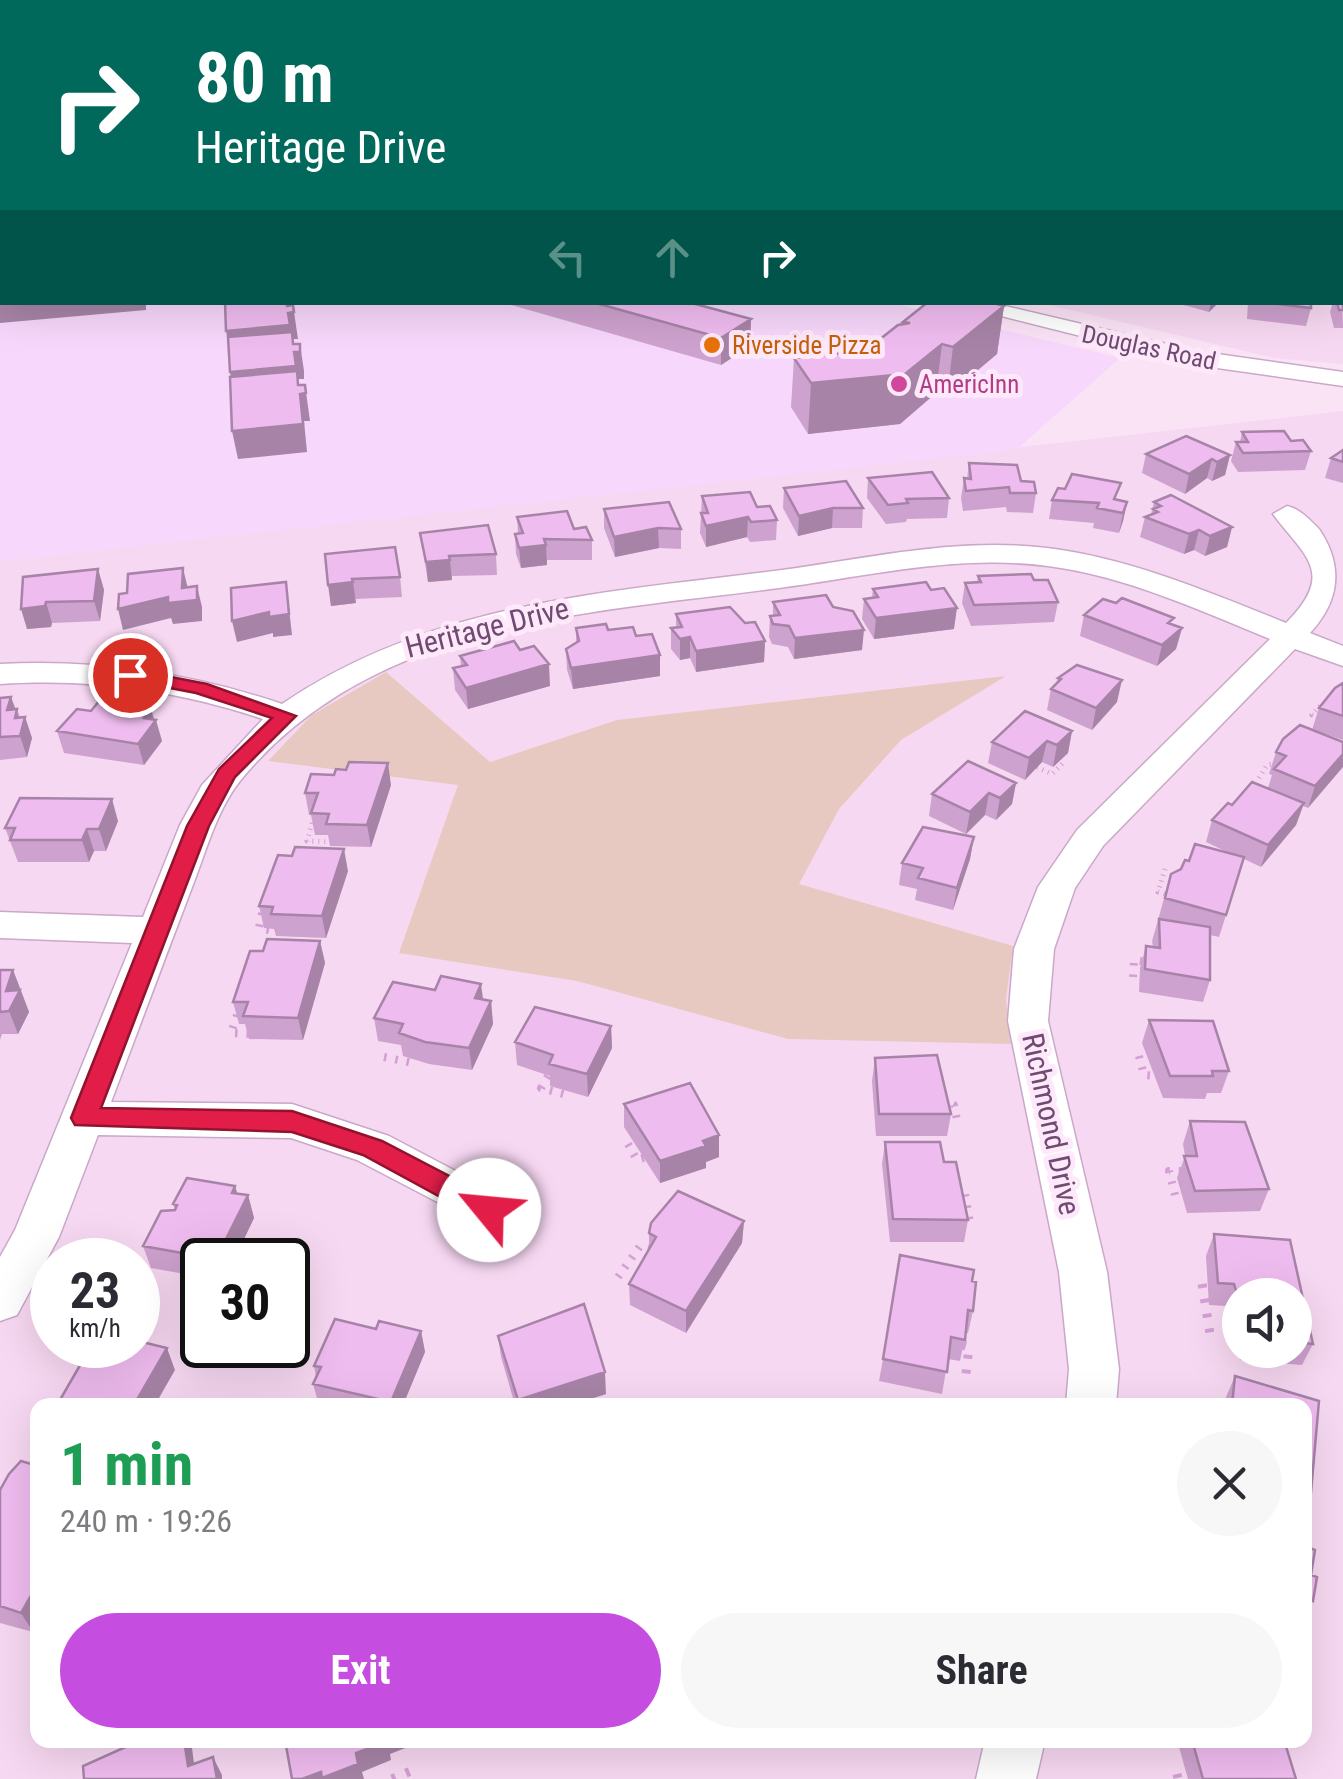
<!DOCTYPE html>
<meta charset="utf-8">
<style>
:root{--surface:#fff;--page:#f7f7f7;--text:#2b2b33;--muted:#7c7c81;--accent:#c54de0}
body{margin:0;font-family:"Roboto Condensed",sans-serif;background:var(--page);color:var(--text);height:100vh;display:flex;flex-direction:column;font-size:38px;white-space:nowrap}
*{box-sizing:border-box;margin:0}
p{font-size:32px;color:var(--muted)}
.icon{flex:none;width:55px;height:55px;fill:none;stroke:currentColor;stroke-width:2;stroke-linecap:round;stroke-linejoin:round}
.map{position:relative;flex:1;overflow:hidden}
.panel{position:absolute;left:30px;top:1398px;width:1282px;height:350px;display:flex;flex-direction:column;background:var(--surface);border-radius:20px;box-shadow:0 10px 40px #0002}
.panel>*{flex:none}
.banner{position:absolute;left:0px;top:0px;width:1345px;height:305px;box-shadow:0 10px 40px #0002;background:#00695c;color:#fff;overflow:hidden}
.controls{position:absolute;left:1222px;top:1278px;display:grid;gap:20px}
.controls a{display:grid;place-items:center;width:90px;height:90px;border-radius:50%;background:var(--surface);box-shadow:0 10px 40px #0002;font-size:50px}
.speed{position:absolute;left:30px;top:1238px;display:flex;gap:20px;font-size:50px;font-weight:700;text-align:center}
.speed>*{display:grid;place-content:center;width:130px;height:130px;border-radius:50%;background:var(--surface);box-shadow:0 10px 40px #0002;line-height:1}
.speed small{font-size:25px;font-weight:400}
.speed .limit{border:5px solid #111;border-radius:15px;background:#fff;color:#111}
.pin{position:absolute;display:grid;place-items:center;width:85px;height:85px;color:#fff;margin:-42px;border:5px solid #fff;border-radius:50%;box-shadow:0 2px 10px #0007}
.me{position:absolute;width:110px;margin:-55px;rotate:298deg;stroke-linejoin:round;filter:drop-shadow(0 0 8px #0008)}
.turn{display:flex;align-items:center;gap:35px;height:210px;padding:0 30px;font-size:45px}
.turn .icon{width:130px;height:130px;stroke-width:2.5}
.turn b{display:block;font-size:70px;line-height:85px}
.lanes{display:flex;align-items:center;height:95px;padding:0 30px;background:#0003;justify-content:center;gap:50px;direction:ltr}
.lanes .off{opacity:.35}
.round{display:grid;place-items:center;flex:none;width:105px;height:105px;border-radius:52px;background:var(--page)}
.summary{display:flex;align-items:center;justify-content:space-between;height:170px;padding:0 30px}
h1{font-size:60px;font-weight:700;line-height:75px;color:#1e9e55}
.primary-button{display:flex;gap:20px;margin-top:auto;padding:20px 30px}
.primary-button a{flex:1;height:115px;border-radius:60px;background:var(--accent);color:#fff;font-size:40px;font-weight:700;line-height:115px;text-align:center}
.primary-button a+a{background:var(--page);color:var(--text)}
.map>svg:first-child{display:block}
.residential{fill:#f7d8f2;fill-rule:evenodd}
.commercial{fill:#f7d7fb}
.green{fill:#e8c9c2}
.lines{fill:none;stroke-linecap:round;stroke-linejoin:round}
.stream{stroke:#add59f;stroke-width:5}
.minor-casing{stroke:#c9a8c8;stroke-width:3}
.path-far2{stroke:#d39fd4;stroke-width:5;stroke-dasharray:1 5;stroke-linecap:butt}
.path-far1{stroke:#d39fd4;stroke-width:8;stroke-dasharray:2.5 9;stroke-linecap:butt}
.path{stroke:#d39fd4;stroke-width:9;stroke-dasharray:4 11;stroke-linecap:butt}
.minor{fill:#fff;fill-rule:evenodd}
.wall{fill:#cea2ce;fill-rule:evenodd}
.shaded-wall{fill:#a784a7}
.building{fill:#efbcef;stroke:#a784a7;stroke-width:2.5}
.route{fill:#e11d48;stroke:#92132f;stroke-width:2.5}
.food-dot{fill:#e8710a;stroke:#fee9fa;stroke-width:4}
.hotel-dot{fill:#d1479c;stroke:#fee9fa;stroke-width:4}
.labels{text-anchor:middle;stroke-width:10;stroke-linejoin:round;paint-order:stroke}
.far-food-label{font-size:25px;fill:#c56008;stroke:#fee9fa;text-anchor:start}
.far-street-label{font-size:25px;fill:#704a72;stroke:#fee9fa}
.far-hotel-label{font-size:25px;fill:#b23c85;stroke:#fee9fa;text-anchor:start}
.street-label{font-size:30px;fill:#704a72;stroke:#fee9fa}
</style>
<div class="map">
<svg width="1343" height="1779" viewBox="0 0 1343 1779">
<rect width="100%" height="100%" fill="#fbe3f6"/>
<path class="residential" d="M0,0H603L2,2L0,116Z
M1343,228V364L1274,358L1041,303L1342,302Z
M1343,411V1779H0V561ZM52,1260H138V1345H52ZM202,1260H288V1345H202ZM1240,1295H1295V1350H1240ZM38,1405H1305V1740H38Z"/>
<path class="commercial" d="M0,138L2,302L892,303L1120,358L1016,450L0,561Z"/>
<path class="green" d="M386,672L490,762L617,720L1006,676L901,740L839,809L799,884L1013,946L1006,999L1011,1044L788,1039L577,981L399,953L458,785L268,761L312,715Z"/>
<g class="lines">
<path class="stream" d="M934,0L938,2"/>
<defs>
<path id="minor" d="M1305,0H1325L1326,2H1306Z
M0,10L2,11V19L0,20Z
M1342,48H1343V59H1342Z
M1342,284H1343V298H1342Z
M946,302H988L1196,351L1343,372V386L1196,365Z
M1287,506C1300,509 1309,519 1319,529C1343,564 1341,600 1310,633L1343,646V666L1295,649L1103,846L1075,888L1054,949L1048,1021L1107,1272L1119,1369L1116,1405H1066L1069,1369L1059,1272L1008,1021L1014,949L1038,887L1077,830L1270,639C1199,610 1125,576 1048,566C958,554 868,576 779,588C590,613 371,620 240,781C216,811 205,855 191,890C164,960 138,1031 111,1102L292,1104L389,1136L505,1197L512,1210L505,1223L489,1229L357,1160L291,1138L98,1135L59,1237L17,1315L0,1321V1257L15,1230L132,943L0,938V912L143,917L180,825L202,785L263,719C176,690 91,678 0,684V664C97,659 190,673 282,704C435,601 605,593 782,570C870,558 958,537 1047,548C1129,558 1209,592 1286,623C1337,572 1304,556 1273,514Z
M985,1740H1045L1036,1779H976Z"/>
</defs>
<use href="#minor" class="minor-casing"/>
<path class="path-far2" d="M1320,706L1312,715L1321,718
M1037,767L1052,774L1064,762
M1259,778L1267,765L1277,763
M312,823L307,841L331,842
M1165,869L1158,892L1168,895"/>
<path class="path-far1" d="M262,913L259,928L278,932
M1133,977L1134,960L1148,962
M237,1015L231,1033L251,1034
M1139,1056L1144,1075L1157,1076
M384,1057L413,1063L415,1058
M548,1076L541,1088L567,1095
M943,1099L954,1105L957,1120
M628,1144L637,1160L647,1157
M954,1192L965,1194L970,1223
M1175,1195L1169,1171H1187
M618,1277L640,1246L653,1249
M1203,1287L1202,1282L1206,1283"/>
<path class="path" d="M1202,1284L1211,1340
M962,1345L969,1347L965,1382
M1177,1774L1178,1779
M392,1779L418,1768"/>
<use href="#minor" class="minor"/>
</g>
<path class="wall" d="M1059,0H1101V2H1065Z
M1158,0H1200V2H1157Z
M1342,295L1343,328H1334L1330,312L1333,302H1342Z
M501,302H688L751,319L750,346L721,365Z
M1173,302H1219L1209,312Z
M1248,302H1311V308L1306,326L1247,319Z
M1004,306L997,354L947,396L936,393L900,424L808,434L791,407L794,358L865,351L902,325L903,322Z
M1242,432L1291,441L1311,451L1305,470L1238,472L1231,461L1236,442H1240Z
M1343,450V483L1325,478L1331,458Z
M1146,454L1230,455L1225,475L1212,481L1207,478L1185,494L1142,473Z
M969,463L1021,481L1036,493L1033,513L1007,512L1006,507L963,511L961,498L964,478L967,479Z
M868,478L949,498L947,518L907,519L906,522L886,524L867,498Z
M784,488L863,508L862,528H832L798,536L783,508Z
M702,496L757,507L777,520L776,540L750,542L747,537L706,547L700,533Z
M1052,500H1118L1127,502L1123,521L1119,533L1093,528L1094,523L1049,519Z
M1154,502L1232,527L1227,547L1205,556L1194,550L1184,554L1140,537L1145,517L1151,514Z
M604,509L681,529V549L659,548L615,557L604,528Z
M517,517L574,529L592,540V560H547V565L521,568L516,554L515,534H518Z
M420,533L496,554L497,575L452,576V580L428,582Z
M325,554L400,577L402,597L355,599L356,603L331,606Z
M98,569L104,590L100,621L52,623L51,627L27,629L23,577Z
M978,576L1034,580L1058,602L1054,622L971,626L962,603L965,583L977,582Z
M873,589L931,590L954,629L874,639L862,619L864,599L872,598Z
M773,602L833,607L862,650L794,659L788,647L772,644L769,637L770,616H773Z
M676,614L745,623L765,641L764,662L696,672L690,658L680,660L671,649V628H676Z
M1084,615L1172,624L1182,628L1176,649L1157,666L1080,636Z
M576,628L608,630L636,636L660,676L573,689L567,670L566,649L576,643Z
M460,656L550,686L468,709L455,690L453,668L461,666Z
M1058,678L1117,702L1092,730L1047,710L1051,689L1056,684Z
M1343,683V740L1317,731L1343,742L1308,808L1303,806L1296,825L1261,867L1244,859L1219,937L1210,935V980L1203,1002L1139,992L1140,968L1146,946L1153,947L1152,941L1171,874L1181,869L1189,861L1231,854L1206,842L1212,820L1232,805L1268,788L1272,775L1269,774L1276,752L1312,730L1319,708Z
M0,698L15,709H17L20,717H25L32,738L27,757L0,760Z
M151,709L162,741L144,765L64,753L57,731L91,711Z
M1072,731L1068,753L1053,767L1042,762L1025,780L988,763L992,742Z
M334,775L391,785L371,847L330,846L328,835H315L311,815H309L305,793Z
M1016,783L1012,804L996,820L985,815L966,834L929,816L932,794Z
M118,821L106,851H94L89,862H18L5,828Z
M974,837L970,859L953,910L915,900L917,889L899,885L902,863Z
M348,871L326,938L276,936L274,929L264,928L259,906Z
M320,941L325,963L303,1040L249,1039L245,1024H239L233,1002L263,951Z
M0,970H13L29,1012L18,1034H2L0,1040Z
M483,1000L491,1001L493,1024L472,1070L429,1064L403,1056L401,1045L378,1041L374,1018Z
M1149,1020L1229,1071L1221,1093H1207L1205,1099L1163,1098L1142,1043Z
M611,1026L612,1048L588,1097L550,1086V1076L517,1065L515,1042Z
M875,1058L951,1114L947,1136H876L872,1081Z
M624,1104L719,1135V1157L706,1162V1168L660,1183L624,1127Z
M1190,1121L1269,1189L1260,1211L1187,1213L1177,1178L1185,1156L1183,1144Z
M885,1142L944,1162L968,1220L964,1242H890L882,1164Z
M235,1186L237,1194L248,1195L254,1218L234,1260H202V1277L151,1268L143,1246L175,1210L173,1204Z
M744,1221L742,1243L686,1333L630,1305L629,1284L649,1249V1233Z
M1214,1234L1290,1240L1313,1344L1302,1365L1240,1360L1226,1306L1209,1305L1206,1256ZM1240,1295H1295V1350H1240Z
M972,1281L973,1311L968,1333H966L960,1361L948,1359L942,1394L879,1381L883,1359Z
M376,1329L421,1331L425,1352L403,1405H319L313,1384L316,1377L314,1366Z
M498,1336L606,1394L571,1405H515L501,1357Z
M1235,1376L1319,1401L1311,1492L1305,1503V1405H1225L1226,1397Z
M0,1490L33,1632L0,1623Z
M1177,1740H1286L1285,1742L1296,1779H1188Z"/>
<path class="shaded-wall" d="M33,0H53V2H34Z
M300,0H314L315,2H301Z
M1085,0H1101V2H1085Z
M1174,0H1200V2H1174Z
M0,81H2V96H0Z
M0,183H2V207H0Z
M2,296V302H146V310L0,323V297Z
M1211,302H1219L1209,312Z
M1004,306L997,354L947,396L953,347Z
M294,312L298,339H293L295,352L300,344L304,371V379H298L301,394L305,385L310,421H304L307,452L238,459L232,431L235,399L230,372L231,357L226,331Z
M751,319L750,346L721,365V338Z
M942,344L936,393L900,424L808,434L811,383Z
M1230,455L1225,475L1212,481L1217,462Z
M1212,459L1207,478L1185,494L1189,474Z
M1127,502L1123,521L1119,533L1123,513Z
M833,508L832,528L798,536L799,516Z
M748,517L747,537L706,547V526Z
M1232,527L1227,547L1205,556L1210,536Z
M658,528L659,548L615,557L614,537Z
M1199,530L1194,550L1184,554L1189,534Z
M546,545L547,565L521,568L519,548Z
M450,560L452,580L428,582L426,562Z
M183,568L188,589L197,586L202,607V621L173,624L171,618L123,630L118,609L182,588Z
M98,569L104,590L100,621L94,601Z
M286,582L292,635L273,637V633L237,642L232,621Z
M353,582L356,603L331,606L328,585Z
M46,602L52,623L51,627L27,629L21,609Z
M957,608L954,629L874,639L876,618Z
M1182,628L1176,649L1157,666L1162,645Z
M864,630L862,650L794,659L795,638Z
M690,637V658L680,660V639Z
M765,641L764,662L696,672V651Z
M660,655V676L573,689L571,668Z
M549,664L550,686L468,709L466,688Z
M1122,680L1117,702L1092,730L1096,708Z
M11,697L22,726L25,717L32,738L27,757L20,736L7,710Z
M151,709L154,722L156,720L162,741L144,765L138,744L144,718Z
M1072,731L1068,753L1053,767L1057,745Z
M1047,741L1042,762L1025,780L1029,758Z
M1343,754V767L1308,808L1315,786Z
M388,763L391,785L371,847L367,825Z
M1016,783L1012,804L996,820L1000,798Z
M989,793L985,815L966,834L970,812Z
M112,799L118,821L106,851L99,829Z
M1304,803L1296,825L1261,867L1268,845Z
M87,829L94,851L89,862L82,840Z
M974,837L970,859L953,910L957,888Z
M344,849L348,871L326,938L322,916Z
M320,941L325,963L303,1040L298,1018Z
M13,970L29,1012L18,1034L9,1011L6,991Z
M481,984L484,1006L475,998Z
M491,1001L493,1024L472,1070L469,1048Z
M611,1026L612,1048L588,1097L587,1074Z
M719,1135V1157L706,1162V1168L660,1183V1161L703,1141Z
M235,1186L242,1208L248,1195L254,1218L234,1260H216Z
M744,1221L742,1243L686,1333V1311Z
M421,1331L425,1352L403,1405H392L391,1402Z
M167,1348L175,1370L155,1405H134Z
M605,1372L606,1394L571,1405H518V1400Z
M38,1583V1624L33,1632L21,1613Z
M184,1740H188L192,1748L196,1779L188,1766Z
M385,1740H426L390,1754L391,1760L362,1772L364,1779H302Z
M213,1757L222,1775V1779H217Z"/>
<path class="building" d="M244,0H273L261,2Z
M1256,0H1281L1287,2H1261Z
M0,274H2V296L0,297Z
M1342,295L1343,310H1339L1337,302H1342Z
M225,302H287V306L293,305L294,312L288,313L290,325L226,331Z
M592,302H688L751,319L721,338Z
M928,302H990L1004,306L953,347L942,344L905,374L811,383L794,358L865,351L898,325L910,323L903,322Z
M1261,302H1311V308Z
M292,332L293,344H300V352H294L296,366L230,372L228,337Z
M297,371L298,385H305L306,393L300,394L303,424L232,431L230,377Z
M1284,431L1291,441L1303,440L1311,451L1243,453L1236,442H1248L1242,432Z
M1186,436L1230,455L1217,462L1212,459L1189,474L1146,454Z
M1343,450V462L1331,458Z
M969,463L1017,465L1021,481L1034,482L1036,493H1010L1009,487L966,491L964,478L971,479Z
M932,472L949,498L906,499L908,503L888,505L868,478Z
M1072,474L1121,483L1114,499L1127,502L1123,513L1097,508L1099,503L1052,500L1058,488L1065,489Z
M846,481L863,508H833L799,516L784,488Z
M750,492L757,507L770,506L777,520L751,522L748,517L706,526L701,513H708L702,496Z
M1171,495L1232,527L1210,536L1199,530L1189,534L1145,517L1158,512L1153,509L1161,506L1154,502Z
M669,502L681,529L658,528L614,537L604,509Z
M567,511L574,529L586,527L592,540L544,539L546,545L519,548L515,534L523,533L517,517Z
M488,525L496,554L449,556L450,560L426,562L420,533Z
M395,547L400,577L352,579L353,582L328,585L325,554Z
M183,568L182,588L197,586V600L168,603V597L118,609L119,594L127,593L128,574Z
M98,569L94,601L46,602L45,606L21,609L23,577Z
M1031,574L1034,580H1048L1058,602L974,605L965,583L981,582L978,576Z
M286,582L289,614L269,617V612L232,621L231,588Z
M926,582L931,590L944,588L957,608L876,618L864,599L878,597L873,589Z
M826,595L833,607L853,611L864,630L795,638L789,626L773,624L770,616L780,615L773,602Z
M1122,598L1174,618L1168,623L1182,628L1162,645L1084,615L1103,599L1116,603Z
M730,607L745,623L755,622L765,641L696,651L690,637L680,639L671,628L682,627L676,614Z
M606,624L608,630L633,627L636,636L652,634L660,655L571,668L566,649L579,641L576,628Z
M514,641L520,650L534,646L549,664L466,688L453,668L467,665L460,656Z
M1077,665L1122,680L1096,708L1051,689L1061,679L1058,678Z
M1343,683V716L1319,708L1335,688Z
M11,697L7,710L17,709L15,718L25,717L20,736L0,737V698Z
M99,701L151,709L144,718L156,720L138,744L57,731L77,709L91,711Z
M1025,711L1072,731L1057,745L1047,741L1029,758L992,742Z
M1300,725L1343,742V754L1315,786L1274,769L1286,756L1276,752L1283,739Z
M968,761L1016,783L1000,798L989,793L970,812L932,794Z
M349,762L388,763L367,825L326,824L329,814L311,813L318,793H305L311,774L334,775L336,769L346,770Z
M1252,782L1304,803L1268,845L1212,820L1228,803L1232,805Z
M20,798L112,799L99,829H87L82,840H10L15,828H5Z
M923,827L974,837L957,888L918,878L923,868L902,863Z
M1195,844L1244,857L1226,915L1165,898L1171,874L1181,869L1185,860L1189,861Z
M295,847L344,849L322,916L271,914L273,907L259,906L278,855L292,856Z
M1159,919L1210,927V980L1145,969L1146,946L1160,948Z
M267,939L320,941L298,1018L243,1016L248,1002H233L250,951H263Z
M0,970H13L6,991L20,990L9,1011L0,1012Z
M441,976L481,984L475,998L491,1001L469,1048L425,1042L399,1033L403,1024L374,1018L393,982L435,990Z
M535,1007L611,1026L587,1074L549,1064L553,1055L515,1042Z
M1149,1020L1213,1021L1229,1071H1212L1213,1076H1170Z
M937,1055L951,1114H879L875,1058Z
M690,1083L719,1135L703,1141L706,1146L660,1161L624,1104Z
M1190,1121L1245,1122L1269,1189L1195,1191L1184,1156H1197Z
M885,1142H940L944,1162H956L968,1220L893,1219Z
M187,1178L235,1186L232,1193L248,1195L216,1259L143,1246L161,1211L175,1210L177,1205L173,1204Z
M678,1191L744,1221L686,1311L629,1284L656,1237L649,1233L651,1223Z
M1214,1234L1290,1240L1313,1344L1295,1342V1295H1240V1304L1234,1284L1218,1283Z
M900,1255L974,1270L972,1281L976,1282L973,1311L968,1310L965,1340L951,1337L947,1372L883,1359Z
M584,1304L605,1372L518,1400L498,1336Z
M335,1319L376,1329L379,1321L421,1331L391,1402L313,1384L321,1367L314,1366Z
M138,1341L167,1348L134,1405H57L90,1348L94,1349L96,1345H138Z
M1235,1376L1319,1401L1311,1492L1305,1490V1405H1232Z
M21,1461L38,1466V1583L21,1613L0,1606V1490L9,1474Z
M1305,1546L1315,1550L1311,1575L1317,1577L1313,1601L1308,1598L1305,1619Z
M141,1740H145L146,1744L157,1740H184L188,1766L213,1757L217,1779H84L83,1766Z
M285,1740H385L386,1742L356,1753L358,1764L322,1778L321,1772L302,1779H292Z
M1192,1740H1284L1296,1779H1203Z"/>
<path class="route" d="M130,669L207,684L296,716L235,777L209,826L101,1108L292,1111L382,1141L499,1202L503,1210L499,1218H479L363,1155L292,1132L75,1125L71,1118L187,826L219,769L272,718L196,693L123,679L120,675Z"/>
<circle class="food-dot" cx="712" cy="345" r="10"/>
<circle class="hotel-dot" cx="899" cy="384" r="10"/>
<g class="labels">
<g class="far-food-label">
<text x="732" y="354">Riverside Pizza</text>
</g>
<g class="far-street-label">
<text transform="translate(1149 347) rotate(12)" y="9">Douglas Road</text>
</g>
<g class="far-hotel-label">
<text x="919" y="393">AmericInn</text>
</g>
<g class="street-label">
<text transform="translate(487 628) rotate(-14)" y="10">Heritage Drive</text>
<text transform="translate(1051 1124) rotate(78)" y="10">Richmond Drive</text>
</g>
</g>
</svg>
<div class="controls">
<a><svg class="icon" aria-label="sound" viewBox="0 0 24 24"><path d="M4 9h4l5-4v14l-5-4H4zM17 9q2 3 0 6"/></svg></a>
</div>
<div class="speed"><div>23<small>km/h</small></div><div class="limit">30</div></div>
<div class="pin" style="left:130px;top:675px;background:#d93025"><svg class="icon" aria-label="arrive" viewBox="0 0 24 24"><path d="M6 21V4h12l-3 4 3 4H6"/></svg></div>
<svg class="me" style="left:489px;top:1210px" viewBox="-20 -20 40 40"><circle r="19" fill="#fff"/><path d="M0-13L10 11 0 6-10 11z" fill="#e11d48"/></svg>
<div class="banner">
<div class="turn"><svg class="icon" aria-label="right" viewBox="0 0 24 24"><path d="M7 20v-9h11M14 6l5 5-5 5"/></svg><div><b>80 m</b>Heritage Drive</div></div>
<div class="lanes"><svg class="icon off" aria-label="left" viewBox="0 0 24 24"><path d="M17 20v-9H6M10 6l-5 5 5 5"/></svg><svg class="icon off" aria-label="ahead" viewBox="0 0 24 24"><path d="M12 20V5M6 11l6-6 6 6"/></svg><svg class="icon" aria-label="right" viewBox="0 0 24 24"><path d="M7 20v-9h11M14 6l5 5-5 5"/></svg></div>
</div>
<section class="panel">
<div class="summary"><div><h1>1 min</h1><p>240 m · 19:26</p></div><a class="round"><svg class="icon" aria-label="close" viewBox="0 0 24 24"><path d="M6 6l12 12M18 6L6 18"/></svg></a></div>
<div class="primary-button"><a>Exit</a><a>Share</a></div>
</section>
</div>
